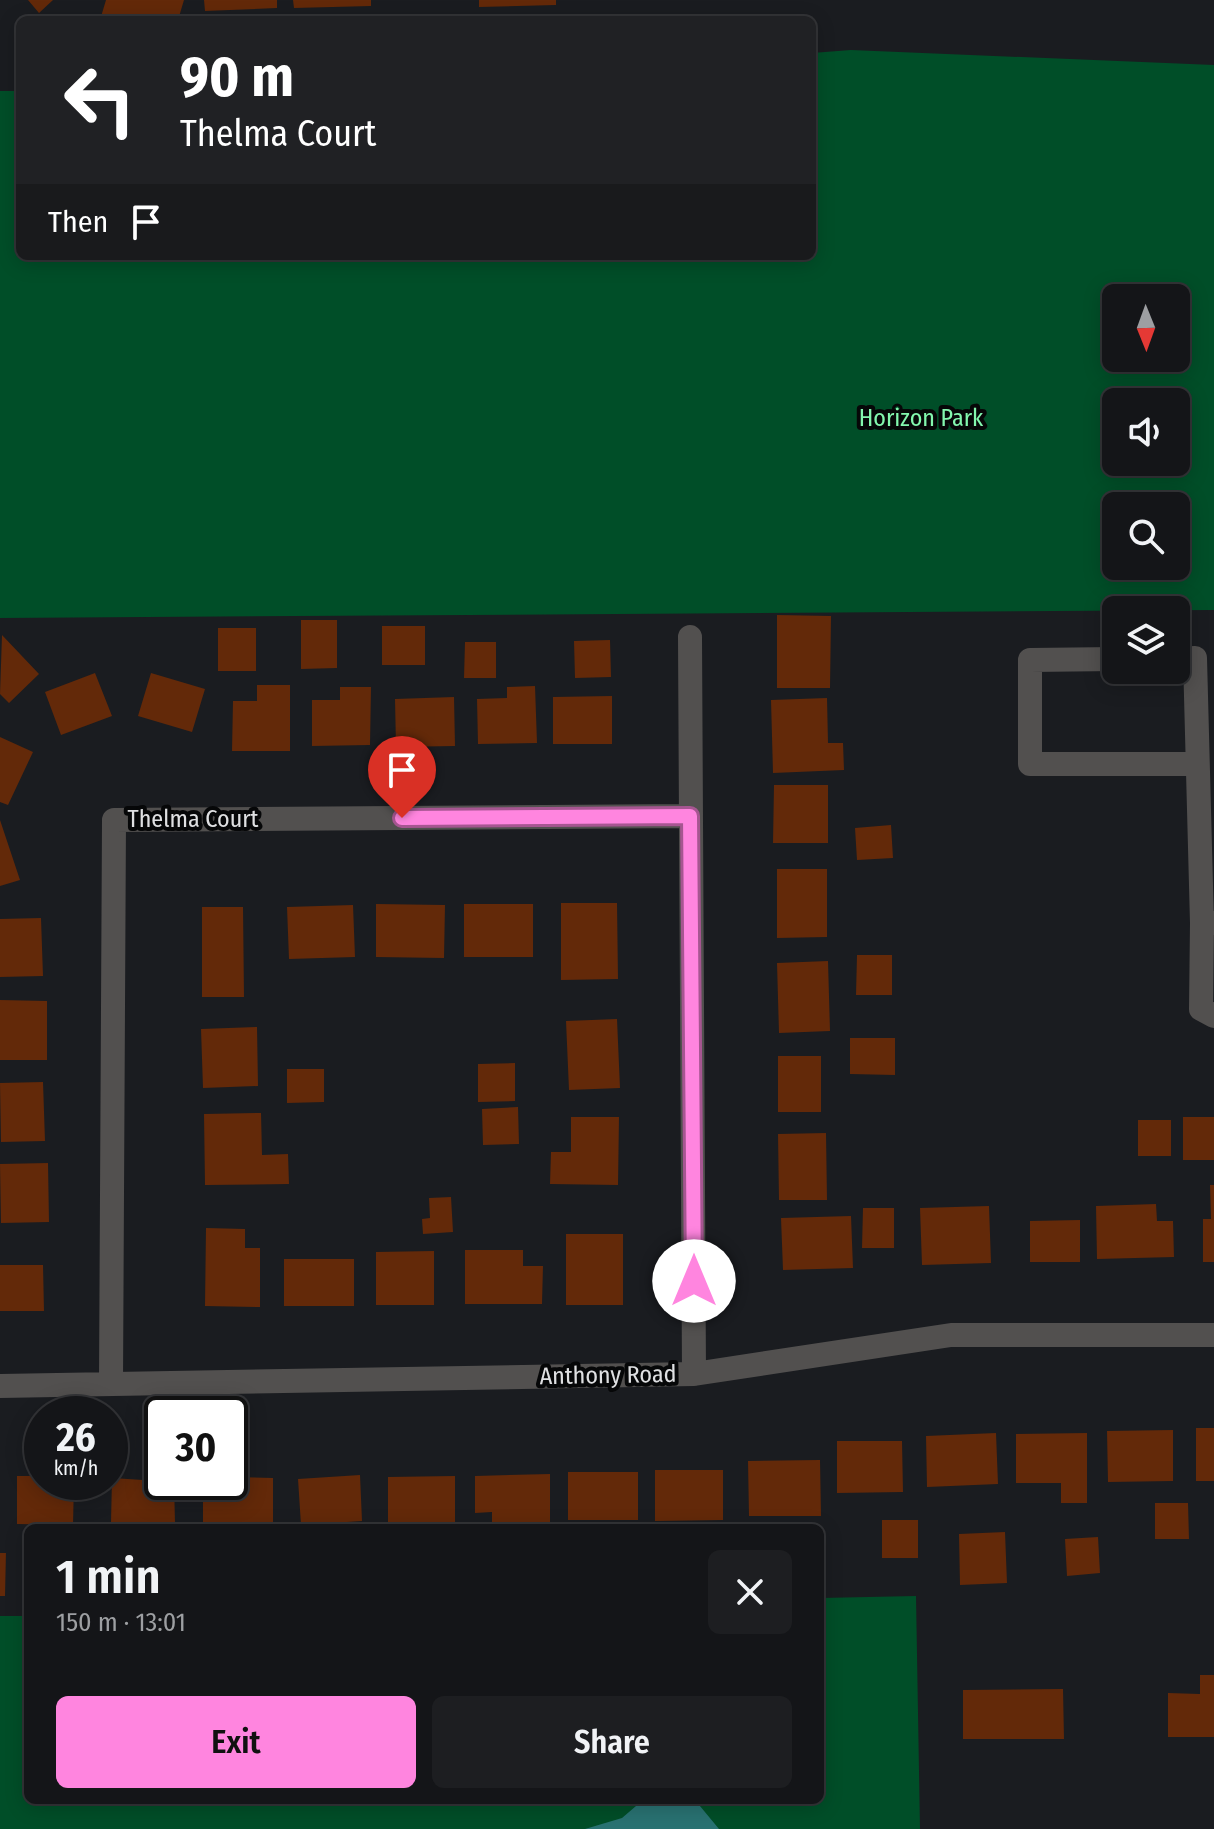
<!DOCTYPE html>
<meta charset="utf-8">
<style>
:root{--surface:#141518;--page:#1d1e21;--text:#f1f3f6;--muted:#9d9fa2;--line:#333437;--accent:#ff85df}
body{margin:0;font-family:"Fira Sans Condensed",sans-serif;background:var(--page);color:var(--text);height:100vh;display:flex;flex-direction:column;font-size:30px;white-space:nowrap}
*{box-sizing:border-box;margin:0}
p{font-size:26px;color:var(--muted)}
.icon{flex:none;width:44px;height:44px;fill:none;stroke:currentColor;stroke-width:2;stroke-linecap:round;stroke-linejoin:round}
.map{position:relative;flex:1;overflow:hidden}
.drawer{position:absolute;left:24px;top:1524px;width:800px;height:280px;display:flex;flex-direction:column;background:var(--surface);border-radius:12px;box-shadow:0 4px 20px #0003,0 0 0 2px var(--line)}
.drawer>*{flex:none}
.banner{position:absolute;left:16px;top:16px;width:800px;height:244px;border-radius:12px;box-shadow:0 4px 20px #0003,0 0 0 2px var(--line);background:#202124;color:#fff;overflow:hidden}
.needle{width:52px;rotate:179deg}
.buttons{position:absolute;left:1102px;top:284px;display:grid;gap:16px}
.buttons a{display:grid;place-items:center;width:88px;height:88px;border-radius:12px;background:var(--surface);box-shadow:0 4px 20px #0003,0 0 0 2px var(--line);font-size:40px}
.speed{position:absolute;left:24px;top:1396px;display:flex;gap:16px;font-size:40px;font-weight:700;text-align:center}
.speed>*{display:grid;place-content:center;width:104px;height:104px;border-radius:50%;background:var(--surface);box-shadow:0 4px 20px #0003,0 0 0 2px var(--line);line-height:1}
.speed small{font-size:20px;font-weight:400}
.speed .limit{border:4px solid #111;border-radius:12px;background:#fff;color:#111}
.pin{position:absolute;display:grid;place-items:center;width:68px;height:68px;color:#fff;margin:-82px -34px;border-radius:50% 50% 50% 0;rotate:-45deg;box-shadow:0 0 8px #0007}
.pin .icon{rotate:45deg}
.me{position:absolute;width:88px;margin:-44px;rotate:0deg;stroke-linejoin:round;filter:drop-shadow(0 0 6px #0008)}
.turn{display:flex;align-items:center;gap:28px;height:168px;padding:0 32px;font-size:36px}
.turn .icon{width:104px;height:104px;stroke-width:2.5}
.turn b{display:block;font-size:56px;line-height:68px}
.then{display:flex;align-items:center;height:76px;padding:0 32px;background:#0003;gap:16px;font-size:30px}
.round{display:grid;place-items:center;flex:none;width:84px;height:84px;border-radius:12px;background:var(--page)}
.overview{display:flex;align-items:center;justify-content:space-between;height:136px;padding:0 32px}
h1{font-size:48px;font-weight:600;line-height:60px}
.action{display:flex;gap:16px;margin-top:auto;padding:16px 32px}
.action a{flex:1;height:92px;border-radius:12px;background:var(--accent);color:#111;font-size:32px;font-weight:600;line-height:92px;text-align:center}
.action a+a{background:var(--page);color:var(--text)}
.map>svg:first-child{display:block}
.green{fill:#004e28;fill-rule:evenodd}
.water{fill:#297272}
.building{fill:#632909}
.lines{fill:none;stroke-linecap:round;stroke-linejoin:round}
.minor{stroke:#52504f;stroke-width:24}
.route-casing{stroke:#a65691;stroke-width:20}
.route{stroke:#ff85df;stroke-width:14}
.labels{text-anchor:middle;stroke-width:8;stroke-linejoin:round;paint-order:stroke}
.park-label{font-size:24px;fill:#83f7ae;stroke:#060708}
.street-label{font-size:24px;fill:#dfe0e2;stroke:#060708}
</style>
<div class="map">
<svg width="1214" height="1829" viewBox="0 0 1214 1829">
<rect width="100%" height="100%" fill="#1a1c20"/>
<path class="green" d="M851,50L1214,65V610L0,618V91H20V256H812V53ZM1116,298H1176V358H1116ZM1116,402H1176V462H1116ZM1116,506H1176V566H1116Z
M916,1596L920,1829H0V1616H28V1800H820V1598Z"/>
<path class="water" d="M643,1800H695L719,1829H585L622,1818Z"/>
<path class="building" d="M28,0H53L39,13Z
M106,0H184L178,20H100Z
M204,0H277V8L205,11Z
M293,0H371V6L294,8Z
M479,0H556V5L479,7Z
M777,615L831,616L830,688H777Z
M301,620H337V668L301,669Z
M382,626H425V665H382Z
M218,628H256V671H218Z
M2,635L39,674L9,703L0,694Z
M610,640L611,677L575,678L574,641Z
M465,642H496V678H464Z
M95,673L112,716L61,735L45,692Z
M151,673L205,689L192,732L138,716Z
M257,685H290V751H232L233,701H257Z
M535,686L537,743L478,744L477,699L507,698V687Z
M340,687H371L370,745L312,746V700H340Z
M612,696V744H553V697Z
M454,697L455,746L396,747L395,699Z
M827,698L828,743H843L844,770L773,773L771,700Z
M0,737L33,752L8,805L0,802Z
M774,785H828V843H773Z
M0,820L20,880L0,886Z
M891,825L893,858L857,860L855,828Z
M777,869H827V937L777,938Z
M561,903H617L618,979L561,980Z
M376,904L445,905L444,958L376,957Z
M464,904H533V957H464Z
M353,905L355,957L289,959L287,907Z
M202,907H243L244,997H202Z
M41,918L43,976L0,977V919Z
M857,955H892V995H856Z
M828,961L830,1031L779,1033L777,963Z
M0,1000L47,1001V1060H0Z
M617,1019L620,1088L569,1090L566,1021Z
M257,1027L258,1086L203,1088L201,1029Z
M850,1038H895V1075L850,1074Z
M778,1056H821V1112H778Z
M515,1063V1101L478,1102V1064Z
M287,1069H324V1102L287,1103Z
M43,1082L45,1141L1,1142L0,1083Z
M518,1107L519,1144L483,1145L482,1109Z
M261,1113L262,1155L288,1154L289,1184L205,1185L204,1114Z
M571,1117H619L618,1185L550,1184L551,1152H571Z
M1183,1117H1214V1160H1183Z
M1138,1120H1171V1156H1138Z
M826,1133L827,1200H779L778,1134Z
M48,1163L49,1222L1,1223L0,1164Z
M1210,1185H1214V1262H1203V1219H1211Z
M451,1197L453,1232L423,1234L422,1219L430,1218L429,1198Z
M1156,1204L1157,1221H1173L1174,1257L1097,1259L1096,1206Z
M989,1206L991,1263L922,1265L920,1208Z
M863,1208H894V1248H862Z
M851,1216L853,1268L783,1270L781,1218Z
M1080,1220V1262H1030V1221Z
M206,1228L245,1229V1248H260V1307L205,1306Z
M566,1234H623V1305H566Z
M465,1250H523V1266H543L542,1304H465Z
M434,1251V1305H376V1252Z
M284,1259H354V1306H284Z
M0,1265H43L44,1311H0Z
M1196,1428H1214V1481H1196Z
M1173,1430V1481L1108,1482L1107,1431Z
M996,1433L998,1484L927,1487L926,1436Z
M1087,1433V1503H1061V1483H1016V1434Z
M837,1441H902L903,1492L837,1493Z
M820,1460L821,1516H749L748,1461Z
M655,1470H723V1520L655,1521Z
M568,1472H638V1520H568Z
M550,1474V1522L492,1523V1512L475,1513V1476Z
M360,1475L362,1521L301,1525L298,1479Z
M17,1476H42V1482H74L73,1525L17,1524Z
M455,1476V1528H388V1477Z
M230,1477L273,1478V1524H203V1482H230Z
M112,1478L174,1482L175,1523L111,1522Z
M1155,1503H1188L1189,1539H1155Z
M882,1520H918V1558H882Z
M1005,1532L1007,1583L960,1585L959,1534Z
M1098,1537L1100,1573L1067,1576L1065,1539Z
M0,1553H6L5,1596H0Z
M1200,1675H1214V1737H1168V1693L1200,1694Z
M1063,1689L1064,1739H963V1690Z"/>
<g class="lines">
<path class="minor" d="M690,637L694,1374
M1116,659L1030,660V764H1197
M1176,659L1195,658L1202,923
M1214,923H1202L1201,1009L1214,1016
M111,1383L114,820L690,816
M0,1386L694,1374L951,1335H1214"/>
</g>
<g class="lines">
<defs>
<path id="route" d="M402,818L690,816L694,1281"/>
</defs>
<use href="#route" class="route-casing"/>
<use href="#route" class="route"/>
</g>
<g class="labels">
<g class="park-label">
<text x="921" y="426">Horizon Park</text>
</g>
<g class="street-label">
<text x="193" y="827">Thelma Court</text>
<text transform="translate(608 1375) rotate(-1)" y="8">Anthony Road</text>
</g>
</g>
</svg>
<div class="buttons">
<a><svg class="needle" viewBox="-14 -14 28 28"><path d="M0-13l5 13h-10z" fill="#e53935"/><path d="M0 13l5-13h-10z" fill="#9d9fa2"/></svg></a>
<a><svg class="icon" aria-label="sound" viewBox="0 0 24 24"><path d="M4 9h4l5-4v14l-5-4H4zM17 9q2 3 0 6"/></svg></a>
<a><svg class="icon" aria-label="search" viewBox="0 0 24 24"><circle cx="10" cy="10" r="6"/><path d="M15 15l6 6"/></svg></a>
<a><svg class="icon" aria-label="layers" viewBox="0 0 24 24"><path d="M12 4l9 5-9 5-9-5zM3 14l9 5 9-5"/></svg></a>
</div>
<div class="speed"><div>26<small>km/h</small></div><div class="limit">30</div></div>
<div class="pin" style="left:402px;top:818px;background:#d93025"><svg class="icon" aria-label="arrive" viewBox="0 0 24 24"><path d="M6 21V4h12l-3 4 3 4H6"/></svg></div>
<svg class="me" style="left:694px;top:1281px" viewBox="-20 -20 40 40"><circle r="19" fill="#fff"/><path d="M0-13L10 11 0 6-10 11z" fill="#ff85df"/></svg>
<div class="banner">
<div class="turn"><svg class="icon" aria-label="left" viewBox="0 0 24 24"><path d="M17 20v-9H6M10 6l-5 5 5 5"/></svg><div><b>90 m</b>Thelma Court</div></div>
<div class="then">Then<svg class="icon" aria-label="arrive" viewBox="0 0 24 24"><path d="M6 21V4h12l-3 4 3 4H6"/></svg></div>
</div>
<section class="drawer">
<div class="overview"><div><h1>1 min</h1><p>150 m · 13:01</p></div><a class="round"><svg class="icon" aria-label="close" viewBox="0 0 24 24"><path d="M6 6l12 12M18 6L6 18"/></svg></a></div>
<div class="action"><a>Exit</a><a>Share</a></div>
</section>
</div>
